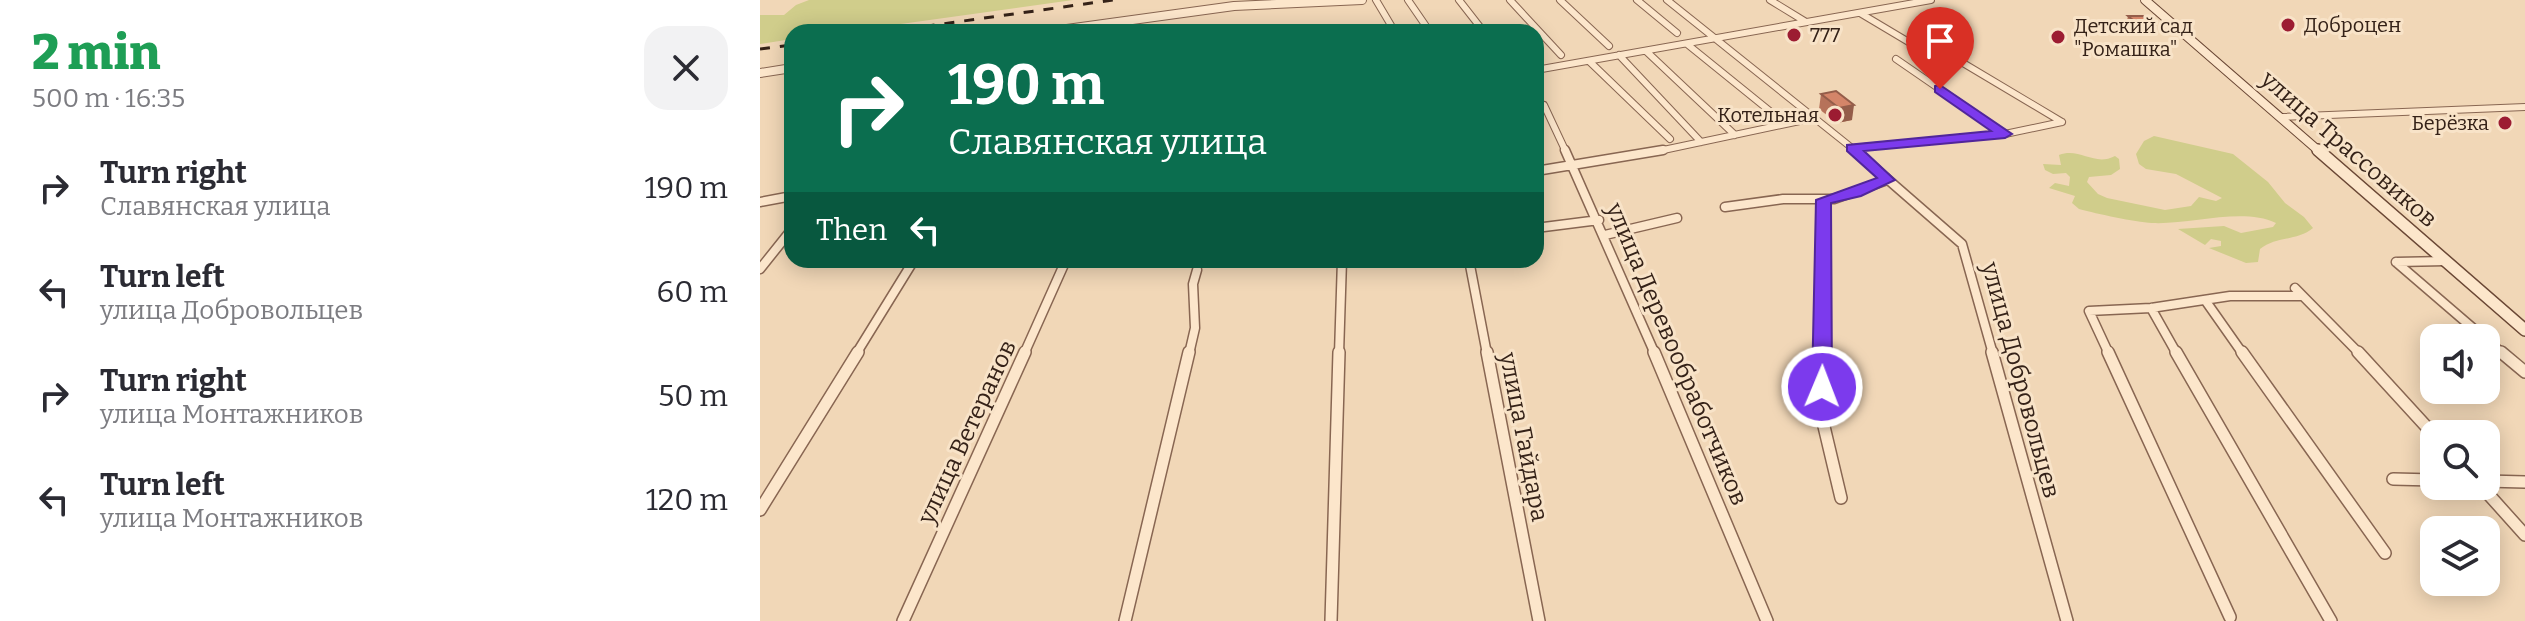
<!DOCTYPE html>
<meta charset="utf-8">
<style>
:root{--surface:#fff;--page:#f2f2f3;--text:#2b2b33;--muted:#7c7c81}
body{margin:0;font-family:Bitter,serif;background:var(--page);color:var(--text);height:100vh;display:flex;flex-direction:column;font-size:30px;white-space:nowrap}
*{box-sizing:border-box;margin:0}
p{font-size:26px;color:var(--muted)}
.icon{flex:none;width:44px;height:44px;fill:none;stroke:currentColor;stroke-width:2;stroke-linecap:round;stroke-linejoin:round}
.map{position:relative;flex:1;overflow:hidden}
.side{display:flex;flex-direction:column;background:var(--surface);width:760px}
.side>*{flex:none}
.top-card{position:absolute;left:24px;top:24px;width:760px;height:244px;border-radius:24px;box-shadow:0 4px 20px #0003;background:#0b6e4f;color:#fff;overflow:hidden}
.controls{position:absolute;left:1660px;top:324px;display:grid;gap:16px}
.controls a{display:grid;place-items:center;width:80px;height:80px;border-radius:16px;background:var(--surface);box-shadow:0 4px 20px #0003;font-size:40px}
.pin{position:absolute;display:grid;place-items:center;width:68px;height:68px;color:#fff;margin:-82px -34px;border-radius:50% 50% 50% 0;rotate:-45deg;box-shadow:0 0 8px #0007}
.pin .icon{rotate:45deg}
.me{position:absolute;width:88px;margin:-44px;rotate:1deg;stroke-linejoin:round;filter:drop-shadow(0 0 6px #0008)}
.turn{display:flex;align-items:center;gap:28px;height:168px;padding:0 32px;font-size:36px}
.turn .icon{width:104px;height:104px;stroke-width:2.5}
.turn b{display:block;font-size:56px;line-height:68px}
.then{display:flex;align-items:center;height:76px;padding:0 32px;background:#0003;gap:16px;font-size:30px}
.round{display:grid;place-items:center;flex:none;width:84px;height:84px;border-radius:24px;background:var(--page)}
.headline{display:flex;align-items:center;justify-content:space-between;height:136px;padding:0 32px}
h1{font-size:48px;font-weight:800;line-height:60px;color:#1e9e55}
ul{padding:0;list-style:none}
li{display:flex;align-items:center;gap:24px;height:104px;padding:0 32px}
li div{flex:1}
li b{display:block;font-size:30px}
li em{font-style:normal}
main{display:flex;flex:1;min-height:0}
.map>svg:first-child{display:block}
.green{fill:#d0cd8b}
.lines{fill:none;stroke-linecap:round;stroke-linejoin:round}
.minor-far2-casing{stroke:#886652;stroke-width:8}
.minor-far1-casing{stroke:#886652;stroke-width:11}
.minor-casing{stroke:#886652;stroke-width:14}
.tertiary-casing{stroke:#886652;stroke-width:10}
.secondary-far1-casing{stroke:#6a4735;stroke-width:10}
.secondary-casing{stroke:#6a4735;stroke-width:14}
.minor-far2{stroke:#fce6cb;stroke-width:6}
.minor-far1{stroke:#fce6cb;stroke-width:8}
.minor{stroke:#fce6cb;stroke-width:11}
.tertiary{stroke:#fce6cb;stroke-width:8}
.secondary-far1{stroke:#fce6cb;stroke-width:8}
.secondary{stroke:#fce6cb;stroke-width:11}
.rail{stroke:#352218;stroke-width:3;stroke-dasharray:10 10;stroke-linecap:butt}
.wall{fill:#b6725a}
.shaded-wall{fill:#945d4a}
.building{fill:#d48569;stroke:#945d4a;stroke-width:2}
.route{fill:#7c3aed;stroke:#51269a;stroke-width:2}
.poi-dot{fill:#9c1c32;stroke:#f8e3c8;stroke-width:3}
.labels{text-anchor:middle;stroke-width:6;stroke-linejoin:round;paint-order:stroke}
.far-poi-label{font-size:20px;fill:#352218;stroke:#f8e3c8;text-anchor:start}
.street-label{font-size:24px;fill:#352218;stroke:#f8e3c8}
</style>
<main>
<section class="side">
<div class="headline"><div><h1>2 min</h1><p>500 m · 16:35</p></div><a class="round"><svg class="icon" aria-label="close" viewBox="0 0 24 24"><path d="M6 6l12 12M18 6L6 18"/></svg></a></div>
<ul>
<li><svg class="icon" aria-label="right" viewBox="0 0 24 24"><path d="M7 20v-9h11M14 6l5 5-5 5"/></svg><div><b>Turn right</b><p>Славянская улица</p></div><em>190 m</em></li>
<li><svg class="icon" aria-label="left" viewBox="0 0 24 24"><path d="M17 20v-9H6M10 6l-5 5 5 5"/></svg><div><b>Turn left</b><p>улица Добровольцев</p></div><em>60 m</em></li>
<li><svg class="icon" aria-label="right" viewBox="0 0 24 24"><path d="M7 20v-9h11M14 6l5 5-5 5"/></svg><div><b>Turn right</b><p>улица Монтажников</p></div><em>50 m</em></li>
<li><svg class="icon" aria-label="left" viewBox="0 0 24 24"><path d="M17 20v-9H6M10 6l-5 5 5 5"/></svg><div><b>Turn left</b><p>улица Монтажников</p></div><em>120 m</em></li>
</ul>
</section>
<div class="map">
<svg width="1765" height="621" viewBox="0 0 1765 621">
<rect width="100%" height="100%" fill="#f1d7b7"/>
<path class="green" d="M49,0H313L83,32H32V39L0,44V15H24L36,5Z
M1394,136L1473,154L1508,182L1525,203L1544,217L1553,228C1538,241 1516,236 1500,249L1498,262L1486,263L1449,248L1461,246V241L1451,239L1445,245L1418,229L1464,226L1481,233L1513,227L1516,223C1482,207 1430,225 1392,223C1374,222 1338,214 1319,209L1312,203L1315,196L1289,188L1295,183L1309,186L1310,177L1306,173L1293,174L1285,170L1283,164L1301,165L1299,155C1320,147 1334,167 1355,156L1359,159L1360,169L1351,175L1329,177L1327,182L1338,194L1347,198L1405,210L1431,206L1439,197L1456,201L1462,198L1416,174L1386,169L1379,164L1376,154L1384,141Z"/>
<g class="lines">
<defs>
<path id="minor-far2" d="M616,0L635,32
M648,0L670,32
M699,0L724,32
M750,0L801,55
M800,0L849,46
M877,0L917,33
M907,0L1097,152
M1010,0L1046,22
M1100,13L1157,47L1198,60L1302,122
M927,44L1016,116
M886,51L975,135
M859,55L941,142
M1136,59L1245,134
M829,61L910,139
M776,70L1171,0
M784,105L806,152
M1520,117L1765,107
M1092,148L1245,134L1302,122
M894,152L1054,118"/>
<path id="minor-far1" d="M805,150L895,354
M1094,150L1202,244L1233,354
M776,171L903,150
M0,202L32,196
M965,207L1023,199H1074L1127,180
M776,228L839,220
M845,235L917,218
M709,260L727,354
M505,261L515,260
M1636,262L1743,354
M1636,262L1686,261
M0,269L32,229
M1535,288L1600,354
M1445,300L1483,354
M1391,308L1417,354
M96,354L154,260
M264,354L306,260
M429,354L435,328L433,284L437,270
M579,354L582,260
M1062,354L1063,200
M1349,354L1329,311L1391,308L1470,296H1542"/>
<path id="minor" d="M727,352L779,621
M894,352L1007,621
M1062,352V418L1081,498
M1232,352L1307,621
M1348,352L1470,617
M1416,352L1571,621
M1482,352L1625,553
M1598,352L1674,435
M1741,352L1765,372
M1633,479L1674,480
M1726,481L1765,482
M1721,486L1765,535
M0,510L98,352
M143,621L265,352
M365,621L429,352
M571,621L579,352"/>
<path id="tertiary" d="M285,32L474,6L602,0
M0,73L32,68"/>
<path id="secondary-far1" d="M1385,0L1560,152"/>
<path id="secondary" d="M1558,150L1765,330"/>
</defs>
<use href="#minor-far2" class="minor-far2-casing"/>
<use href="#minor-far1" class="minor-far1-casing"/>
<use href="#minor" class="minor-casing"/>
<use href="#tertiary" class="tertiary-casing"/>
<use href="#secondary-far1" class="secondary-far1-casing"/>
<use href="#secondary" class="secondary-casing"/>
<use href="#minor-far2" class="minor-far2"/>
<use href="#minor-far1" class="minor-far1"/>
<use href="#minor" class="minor"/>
<use href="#tertiary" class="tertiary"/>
<use href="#secondary-far1" class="secondary-far1"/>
<use href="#secondary" class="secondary"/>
<path class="rail" d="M125,32L353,0
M0,49L32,45"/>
</g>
<path class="wall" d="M1368,16L1394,25L1391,34H1376L1366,25Z
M1076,91L1092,120L1077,123L1059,109L1061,94Z"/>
<path class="shaded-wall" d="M1094,105L1092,120L1077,123L1079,108Z"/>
<path class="building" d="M1368,16H1383L1394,25H1379Z
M1076,91L1094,105L1079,108L1061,94Z"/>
<path class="route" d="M1180,85L1252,134L1245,138L1104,151L1135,180L1101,196L1071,203L1072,387L1069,392H1055L1052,387L1056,200L1117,178L1087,151V145L1231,131L1175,92V86Z"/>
<g class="poi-dot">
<circle cx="1528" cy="25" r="8"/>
<circle cx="1034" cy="35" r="8"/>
<circle cx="1298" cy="37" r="8"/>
<circle cx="1075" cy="115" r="8"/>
<circle cx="1745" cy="123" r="8"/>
</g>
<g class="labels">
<g class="far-poi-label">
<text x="1544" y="32">Доброцен</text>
<text x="1314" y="33">Детский сад<tspan x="1314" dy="23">"Ромашка"</tspan></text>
<text x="1050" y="42">777</text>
<text x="1059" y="122" text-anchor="end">Котельная</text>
<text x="1729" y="130" text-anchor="end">Берёзка</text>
</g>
<g class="street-label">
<text transform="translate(1589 149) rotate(41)" y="8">улица Трассовиков</text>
<text transform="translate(917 354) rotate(67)" y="8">улица Деревообработчиков</text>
<text transform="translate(1261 380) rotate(75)" y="8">улица Добровольцев</text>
<text transform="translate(207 432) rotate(-65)" y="8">улица Ветеранов</text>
<text transform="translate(764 437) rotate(79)" y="8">улица Гайдара</text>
</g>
</g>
</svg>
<div class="controls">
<a><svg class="icon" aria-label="sound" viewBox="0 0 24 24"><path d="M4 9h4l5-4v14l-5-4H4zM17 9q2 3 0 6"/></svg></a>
<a><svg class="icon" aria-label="search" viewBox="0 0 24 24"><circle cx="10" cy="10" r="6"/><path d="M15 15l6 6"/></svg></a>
<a><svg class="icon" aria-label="layers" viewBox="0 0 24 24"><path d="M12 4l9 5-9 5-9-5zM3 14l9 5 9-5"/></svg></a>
</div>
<div class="pin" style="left:1180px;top:89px;background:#d93025"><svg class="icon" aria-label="arrive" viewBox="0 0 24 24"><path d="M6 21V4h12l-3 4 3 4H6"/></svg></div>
<svg class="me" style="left:1062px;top:387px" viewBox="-20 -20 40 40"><circle r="17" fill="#7c3aed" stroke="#fff" stroke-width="3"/><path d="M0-11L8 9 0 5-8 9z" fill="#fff"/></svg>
<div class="top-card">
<div class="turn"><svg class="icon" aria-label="right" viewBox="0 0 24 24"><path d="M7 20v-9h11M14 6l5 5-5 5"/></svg><div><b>190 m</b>Славянская улица</div></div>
<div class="then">Then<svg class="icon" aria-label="left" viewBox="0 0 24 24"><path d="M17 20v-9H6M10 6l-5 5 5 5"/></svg></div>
</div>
</div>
</main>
